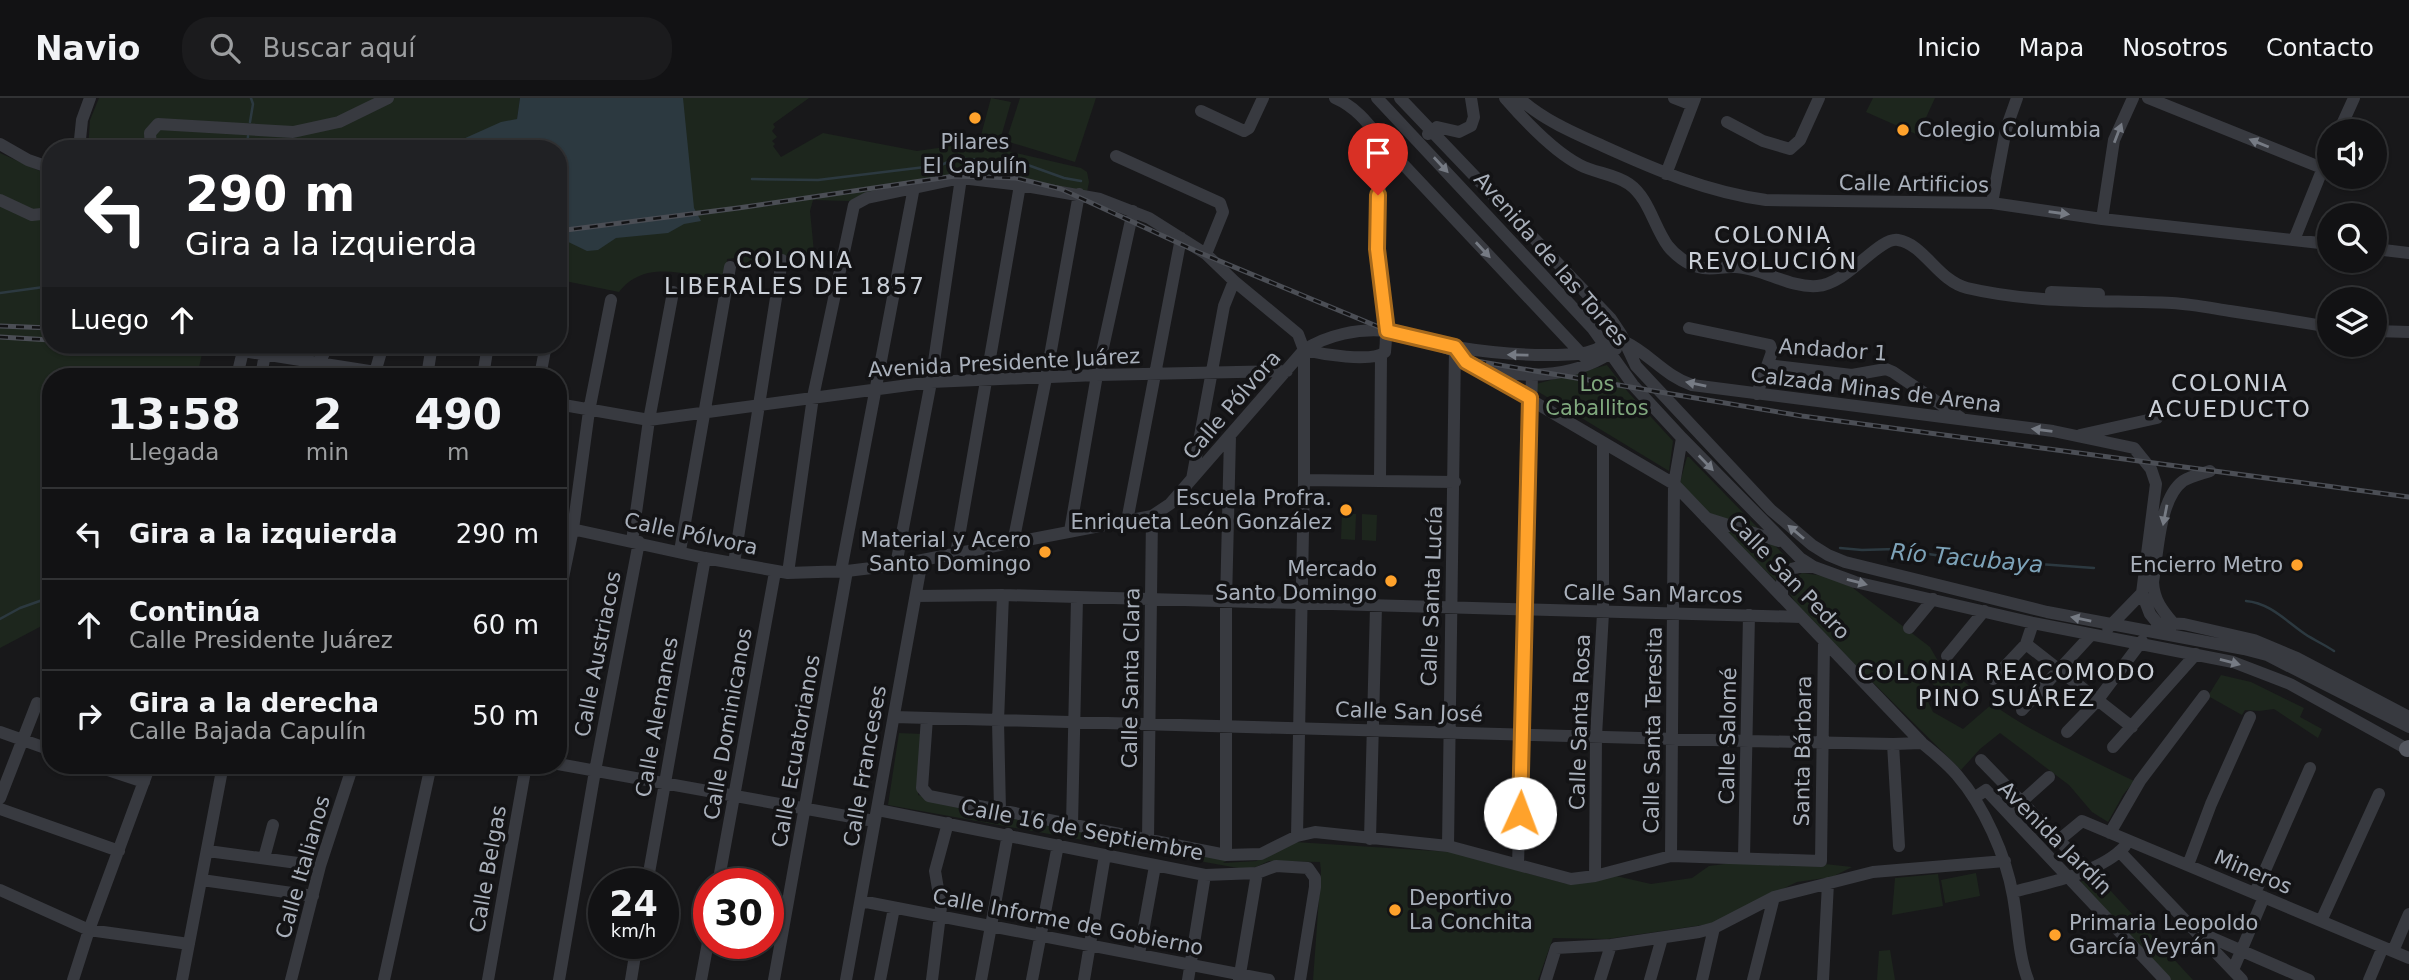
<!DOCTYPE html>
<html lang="es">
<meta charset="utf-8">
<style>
:root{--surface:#121214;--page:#1b1b1d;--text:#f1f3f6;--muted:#9c9ea0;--line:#313234}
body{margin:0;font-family:"DejaVu Sans",sans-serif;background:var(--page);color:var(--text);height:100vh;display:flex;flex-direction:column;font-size:26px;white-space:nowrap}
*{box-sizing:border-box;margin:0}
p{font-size:23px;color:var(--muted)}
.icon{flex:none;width:38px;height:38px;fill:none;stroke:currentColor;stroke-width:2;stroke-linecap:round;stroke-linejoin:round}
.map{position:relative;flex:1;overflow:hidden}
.side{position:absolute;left:42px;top:270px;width:525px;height:406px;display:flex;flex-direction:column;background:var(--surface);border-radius:28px;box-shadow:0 2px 5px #0004,0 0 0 2px var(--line)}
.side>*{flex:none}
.hud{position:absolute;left:42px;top:42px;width:525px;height:214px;border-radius:28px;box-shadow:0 2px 5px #0004,0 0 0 2px var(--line);background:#202124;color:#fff;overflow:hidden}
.controls{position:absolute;left:2317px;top:21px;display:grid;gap:14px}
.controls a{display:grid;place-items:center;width:70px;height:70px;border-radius:50%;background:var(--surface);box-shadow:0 2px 5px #0004,0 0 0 2px var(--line);font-size:35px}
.speed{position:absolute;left:588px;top:770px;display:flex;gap:14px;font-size:35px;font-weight:700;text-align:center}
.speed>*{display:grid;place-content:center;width:91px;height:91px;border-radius:50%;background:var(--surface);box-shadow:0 2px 5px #0004,0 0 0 2px var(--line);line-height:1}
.speed small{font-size:18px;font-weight:400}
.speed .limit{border:10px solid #d22;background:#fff;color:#111}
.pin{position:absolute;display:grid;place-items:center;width:60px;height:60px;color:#fff;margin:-72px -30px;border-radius:50% 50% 50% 0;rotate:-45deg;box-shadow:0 0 7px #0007}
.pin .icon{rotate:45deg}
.me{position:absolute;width:77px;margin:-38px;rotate:2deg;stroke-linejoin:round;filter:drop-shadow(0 0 5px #0008)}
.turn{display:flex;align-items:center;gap:24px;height:147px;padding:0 28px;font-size:32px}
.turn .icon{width:91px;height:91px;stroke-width:2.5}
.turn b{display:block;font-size:49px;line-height:60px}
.then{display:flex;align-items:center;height:66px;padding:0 28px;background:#0003;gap:14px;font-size:26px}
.eta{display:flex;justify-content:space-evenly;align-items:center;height:119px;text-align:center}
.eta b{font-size:42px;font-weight:700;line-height:49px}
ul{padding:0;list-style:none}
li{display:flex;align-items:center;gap:21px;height:91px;padding:0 28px;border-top:2px solid var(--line)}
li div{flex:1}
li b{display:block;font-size:26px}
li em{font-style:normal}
header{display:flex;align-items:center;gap:42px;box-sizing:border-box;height:98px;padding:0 35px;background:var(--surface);border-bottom:2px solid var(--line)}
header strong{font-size:33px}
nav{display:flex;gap:38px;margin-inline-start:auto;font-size:24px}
.search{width:490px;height:63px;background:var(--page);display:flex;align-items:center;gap:18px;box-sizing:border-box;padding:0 24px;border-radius:28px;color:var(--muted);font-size:26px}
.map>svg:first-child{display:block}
.green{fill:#1d261d}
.water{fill:#2c3940}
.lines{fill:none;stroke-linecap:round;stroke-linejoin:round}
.stream{stroke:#2c3940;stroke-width:2.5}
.minor{stroke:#383a40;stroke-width:12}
.major{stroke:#54575f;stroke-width:16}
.rail-casing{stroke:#4b4e55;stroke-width:5}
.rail{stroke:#131315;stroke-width:2.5;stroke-dasharray:8;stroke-linecap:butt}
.oneway{fill:#767b84}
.route-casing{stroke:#a6691c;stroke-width:18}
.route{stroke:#ffa22b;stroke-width:12}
.poi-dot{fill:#ffa22b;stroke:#131315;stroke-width:2.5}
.labels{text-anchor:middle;stroke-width:7;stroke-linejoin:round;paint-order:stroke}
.poi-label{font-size:21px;fill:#a9b0bb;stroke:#131315;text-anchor:end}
.street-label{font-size:21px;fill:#a9b0bb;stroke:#131315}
.park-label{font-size:21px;fill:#80a87e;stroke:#131315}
.neighbourhood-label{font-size:23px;letter-spacing:2px;fill:#cacfd7;stroke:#131315}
.water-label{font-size:23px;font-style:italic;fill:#7da3b9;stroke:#131315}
</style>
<header>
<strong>Navio</strong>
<div class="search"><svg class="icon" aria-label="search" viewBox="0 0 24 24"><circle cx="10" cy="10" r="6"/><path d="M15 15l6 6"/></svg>Buscar aquí</div>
<nav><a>Inicio</a><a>Mapa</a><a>Nosotros</a><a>Contacto</a></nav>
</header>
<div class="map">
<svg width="2409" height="882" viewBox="0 0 2409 882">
<rect width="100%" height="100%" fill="#18181a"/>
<path class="green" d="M99,0H520L517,21L456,51H88L90,22Z
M542,0H809L773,26L775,29L772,33L777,39L772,43L775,46L773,48L781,59L823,35L917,53L973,45L1081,70L1087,74L1089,84L1087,94L961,77L850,103L813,102L810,113L814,154L812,161L788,157L784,164C765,163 753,174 735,160L727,161L726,180L720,183C686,176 644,161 619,194L565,183L558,175V64L673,48L531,51Z
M991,0L1011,4L999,46L980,41Z
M1020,0H1096L1075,64L1006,43Z
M1873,0H1935L1918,37L1866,14Z
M0,55L51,78V247H204L197,278H51V523L0,550Z
M1607,267L1628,294L1673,343L1669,373L1537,293L1536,286Z
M1687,359H1689L1790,463L1791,466L1780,471L1776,483L1679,388Z
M1342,415L1356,416L1355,442L1341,441Z
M1362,416L1377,417L1376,443L1362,442Z
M1802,475L1832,479L1853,490L1930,549L1938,563L1919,585L1933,614L1963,631L1992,606C2036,637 2085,659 2134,683L2123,697L2108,724L2092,714L2069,687L2000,635L1980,651L1961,672L1800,512L1790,496L1791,482Z
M1944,567L1973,591L1959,608L1929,583Z
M2221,577L2251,584L2304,610L2300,619L2322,631L2318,640L2274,611L2259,613L2245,612L2242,617L2208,598Z
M899,635L922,636L918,697L1125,741L1233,759L1223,765L1256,763L1295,744L1451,754L1567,786L1616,778L1651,786L1692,780L1709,768L1740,764L1816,765L1852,769L1832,779L1797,784L1710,826L1607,841L1553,840L1538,882H1313L1321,773L1320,764L1269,763L1249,772L888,707Z
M1976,775L1980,798L1945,805L1941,782Z
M1938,776L1943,808L1892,817L1895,780Z
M2096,777L2193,882H2171L2078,785Z
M1890,852L1895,882H1877L1879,853Z"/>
<path class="water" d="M520,0H683L694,110L701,123L684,126L668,135L616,140L598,152L587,153L558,139V51H432L446,46H452L501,24L517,21Z"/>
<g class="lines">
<path class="stream" d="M250,24L253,6L251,0
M247,51L248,38
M752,81L818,82L917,70L941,67L955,61H968L1025,66L1064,80L1081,83
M0,195L51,188
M181,278V275
M1840,450L1862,452L1895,451L1955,460L2094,470
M2246,503C2270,505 2286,523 2305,536C2314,542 2325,547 2334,553
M0,521L20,510L51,499"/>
<path class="minor" d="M1335,0C1358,10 1370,28 1386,48L1590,265
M1377,0L1593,231L1633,287L1682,340L1800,460L1814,469L1855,484L2033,525L2233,564L2290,586L2409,652
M1400,0L1611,221L1621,236L1636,268L1771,412L1812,447L1828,457L1845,464L2047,514L2244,551L2267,557L2409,629
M1505,0C1525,23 1553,53 1580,67C1595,75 1615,76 1629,86C1649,100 1654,129 1668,148C1675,157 1687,166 1698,169C1711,173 1723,168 1735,169C1763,170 1789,190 1817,188C1848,186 1878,139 1898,142C1924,146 1938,183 1967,190C2035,206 2103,202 2172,205C2191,206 2211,210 2230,213C2263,218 2296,223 2329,229
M1519,0C1543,22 1574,35 1603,48C1656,72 1707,94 1766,102L1992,105L2102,121L2329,146
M1674,0L1692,7
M2148,0L2322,70
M1201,13L1244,33L1249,30L1263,0
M1727,24L1763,43L1790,51L1800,42L1819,0
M2339,33L2354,0
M1428,36L1437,29L1459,34L1471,28L1474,19L1471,0
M0,46L28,62L51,70
M79,51L82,22L90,0
M151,51L150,35L158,26L293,34L339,24L388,0
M1116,58L1220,105L1223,114L1206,156
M1666,76L1695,0
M0,102L32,117L51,115
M1992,105L2006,31L2017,0
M2102,121L2114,42L2133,0
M2294,142L2329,55
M2375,151L2409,155
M558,186V185
M2051,194L2099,196
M1689,230L1770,247L1772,254L1757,296
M2375,233L2409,234
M1625,244C1650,256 1665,278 1692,287L2053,333L2134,350L2151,371L2156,386L2142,495L2150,516L2159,527L2171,535
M1455,249L1466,264L1674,386L1922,645C1934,655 1947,665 1957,677C1984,708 2006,758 2013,798C2018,825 2018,856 2028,882
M1304,252C1321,256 1372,265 1385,254C1389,220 1379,186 1377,151C1375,116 1381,83 1386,48
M1768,267L1852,277L1886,271L1893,274L1961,320
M1486,271C1529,282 1580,278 1616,251
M237,278L243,253L401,278
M261,278L265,256
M317,278L320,263L328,247
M374,278L383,247
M427,278L432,247
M483,278L488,247
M540,278L546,247
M558,306L649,322L931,284L1097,277L1287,273
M2080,337L2157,320
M1192,381L1224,208L1234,183
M1380,381L1381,258
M1304,382L1455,384
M1706,420L1779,443
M1127,423L1181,140
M558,428L705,460L788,475L847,473L896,467L1152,418L1170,406L1304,252C1327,237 1359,230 1387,233C1410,234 1432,246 1455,249C1486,254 1515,257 1546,257C1579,257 1594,258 1621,236
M1070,433L1097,277L1133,113
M632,443L649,322L673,194
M1013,445L1046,280L1079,96
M680,453L730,169
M956,456L1020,87
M734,465L782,162
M896,467L931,284L961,80
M841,473L914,89
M788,475L813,299L854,107L867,100L961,80L1020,87L1100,101L1149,120L1206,156L1234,183L1298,236L1304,252V382L1297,738
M916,498L1003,497L1801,519
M1782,498V484L1787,472L1799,469H1814
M558,504L573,431L589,313L611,202
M2173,525C2162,512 2154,502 2153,484C2158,455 2159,401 2183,383C2191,378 2201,376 2210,373
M2157,528L2164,525L2184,526L2254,542L2297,560L2409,619
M1909,530L1933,501
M2108,530L2142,495
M2026,546L2132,629
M1947,558L1984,513
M1993,581L2026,546L2033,525
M2022,612L2091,537
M894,619L1748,643L1893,646L1922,645
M927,620L922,690L929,698L1226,757L1261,756L1297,738L1315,734L1448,748L1571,781L1595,778L1671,758L1821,763L1824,544
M0,634L51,652
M2067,634L2097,603L2142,543
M1893,646L1899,748
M2113,649L2196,556
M1981,662L2087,771
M558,666L874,723
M93,667L144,684
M0,700L37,605
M1974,700L1986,692L2165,882
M0,711L119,753
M878,712L1205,777L1257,775L1276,768L1308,770L1315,780V789L1300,882
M1000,712L998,623L1003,497
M2009,715L2049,679
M1072,727L1077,500
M2110,735L2140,683L2204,598
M1370,741L1376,508
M1148,742L1152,418
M2059,742L2082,723L2409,860
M1448,748L1455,250
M208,753L320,768
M2120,754L2242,882
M1226,757V504L1230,338
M1671,758L1674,386L1682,340
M264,760L273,727
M1744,760L1749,517
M1518,767L1532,277
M2188,767L2211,706L2250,619
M1595,778L1596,638L1603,515V346
M202,782L313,798
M647,786L705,460
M718,786L775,474
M0,792L89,832L189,846
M2013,794C2046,785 2101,775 2125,748
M2255,795L2310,670
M861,803L1269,882
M2321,823L2379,696
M2203,836L2309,882
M2393,853L2409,816
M1139,856L1155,768
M2233,872L2264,799
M73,882L89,832L150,667
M182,882L223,667
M291,882L320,768L353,667
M384,882L431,667
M488,882L526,667
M559,882L595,673L639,444
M631,882L637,845
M701,882L709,839
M774,882L847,473
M846,882L922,462
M880,882L894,810
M932,882L941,809L935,773L948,725
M981,882L1008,736
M1032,882L1058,747
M1084,882L1105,757
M1188,882L1205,777
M1239,882L1257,775
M1546,882L1556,850L1611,847L1699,834L1714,830L1774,799L1873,774L2005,763
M1600,882L1611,847
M1650,882L1662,840
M1702,882L1714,830
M1753,882L1774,799
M1823,882L1828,785
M2369,882L2383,849"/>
<path class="major" d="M2407,651L2409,650"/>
<defs>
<path id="rail" d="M558,133L738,110L955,78L1016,80L1061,91L1198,154L1403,239L1470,262L1802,318L2409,399
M0,228L51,230
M0,239L51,242"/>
</defs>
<use href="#rail" class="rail-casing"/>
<use href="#rail" class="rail"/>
</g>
<defs><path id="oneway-solid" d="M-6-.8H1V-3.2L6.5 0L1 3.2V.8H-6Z" transform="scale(1.75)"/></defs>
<g class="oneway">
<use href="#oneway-solid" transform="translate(2118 35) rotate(-69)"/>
<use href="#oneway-solid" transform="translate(2259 45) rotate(-158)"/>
<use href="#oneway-solid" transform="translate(1441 67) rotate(47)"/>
<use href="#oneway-solid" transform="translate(2059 115) rotate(8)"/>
<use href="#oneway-solid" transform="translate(1483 152) rotate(47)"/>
<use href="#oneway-solid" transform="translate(1518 257) rotate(-179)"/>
<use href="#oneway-solid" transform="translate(1696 286) rotate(-168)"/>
<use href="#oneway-solid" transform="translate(2042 332) rotate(-173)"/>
<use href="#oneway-solid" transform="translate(1706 365) rotate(46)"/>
<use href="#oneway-solid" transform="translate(2165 417) rotate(101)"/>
<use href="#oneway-solid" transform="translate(1796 434) rotate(-140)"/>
<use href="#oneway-solid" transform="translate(1857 484) rotate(15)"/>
<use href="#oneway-solid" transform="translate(2081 521) rotate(-168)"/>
<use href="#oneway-solid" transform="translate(2230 564) rotate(15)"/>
</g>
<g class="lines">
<defs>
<path id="route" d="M1378,97L1377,151L1387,233L1455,249L1466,264L1530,300L1520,715"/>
</defs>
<use href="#route" class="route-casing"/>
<use href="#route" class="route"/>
</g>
<g class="poi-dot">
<circle cx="975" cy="20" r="7"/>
<circle cx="1903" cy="32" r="7"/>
<circle cx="1346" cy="412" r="7"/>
<circle cx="1045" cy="454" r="7"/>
<circle cx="2297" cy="467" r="7"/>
<circle cx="1391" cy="483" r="7"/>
<circle cx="1395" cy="812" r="7"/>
<circle cx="2055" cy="837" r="7"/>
</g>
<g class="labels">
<g class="poi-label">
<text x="1917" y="39" text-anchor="start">Colegio Columbia</text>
<text x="975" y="51" text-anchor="middle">Pilares<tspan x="975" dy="24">El Capulín</tspan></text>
<text x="1332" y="407">Escuela Profra.<tspan x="1332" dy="24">Enriqueta León González</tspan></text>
<text x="1031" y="449">Material y Acero<tspan x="1031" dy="24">Santo Domingo</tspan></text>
<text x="2283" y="474">Encierro Metro</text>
<text x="1377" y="478">Mercado<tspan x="1377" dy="24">Santo Domingo</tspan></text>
<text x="1409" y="807" text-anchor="start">Deportivo<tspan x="1409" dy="24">La Conchita</tspan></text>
<text x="2069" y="832" text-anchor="start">Primaria Leopoldo<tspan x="2069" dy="24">García Veyrán</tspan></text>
</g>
<g class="street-label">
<text transform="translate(1914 86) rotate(1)" y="7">Calle Artificios</text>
<text transform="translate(1551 161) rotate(49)" y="7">Avenida de las Torres</text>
<text transform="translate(1833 252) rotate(4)" y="7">Andador 1</text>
<text transform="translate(1004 265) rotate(-3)" y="7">Avenida Presidente Juárez</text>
<text transform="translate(1876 292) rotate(7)" y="7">Calzada Minas de Arena</text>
<text transform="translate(1232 307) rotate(-49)" y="7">Calle Pólvora</text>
<text transform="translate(691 436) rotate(12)" y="7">Calle Pólvora</text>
<text transform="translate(1789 479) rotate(46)" y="7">Calle San Pedro</text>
<text transform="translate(1653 496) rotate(1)" y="7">Calle San Marcos</text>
<text transform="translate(1432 498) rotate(-88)" y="7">Calle Santa Lucía</text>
<text transform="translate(598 556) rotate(-79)" y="7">Calle Austriacos</text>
<text transform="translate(1131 580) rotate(-89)" y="7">Calle Santa Clara</text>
<text transform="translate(1409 614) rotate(2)" y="7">Calle San José</text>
<text transform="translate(657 619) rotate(-80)" y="7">Calle Alemanes</text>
<text transform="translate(1580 624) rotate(-88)" y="7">Calle Santa Rosa</text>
<text transform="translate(728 626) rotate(-80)" y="7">Calle Dominicanos</text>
<text transform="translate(1653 632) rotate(-89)" y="7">Calle Santa Teresita</text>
<text transform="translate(1728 638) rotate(-89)" y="7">Calle Salomé</text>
<text transform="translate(796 653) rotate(-80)" y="7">Calle Ecuatorianos</text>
<text transform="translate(1803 653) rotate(-89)" y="7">Santa Bárbara</text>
<text transform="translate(865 668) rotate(-80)" y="7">Calle Franceses</text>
<text transform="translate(1082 732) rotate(11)" y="7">Calle 16 de Septiembre</text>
<text transform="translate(2055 740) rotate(45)" y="7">Avenida Jardín</text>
<text transform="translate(303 769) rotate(-74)" y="7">Calle Italianos</text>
<text transform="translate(488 771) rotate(-80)" y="7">Calle Belgas</text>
<text transform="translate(2253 774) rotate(23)" y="7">Mineros</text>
<text transform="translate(1068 824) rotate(11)" y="7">Calle Informe de Gobierno</text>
</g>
<g class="park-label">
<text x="1597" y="293">Los<tspan x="1597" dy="24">Caballitos</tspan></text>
</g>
<g class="neighbourhood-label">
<text x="1773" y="145">COLONIA<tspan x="1773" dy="26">REVOLUCIÓN</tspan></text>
<text x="795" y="170">COLONIA<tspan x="795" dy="26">LIBERALES DE 1857</tspan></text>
<text x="2230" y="293">COLONIA<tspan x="2230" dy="26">ACUEDUCTO</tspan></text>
<text x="2007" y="582">COLONIA REACOMODO<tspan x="2007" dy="26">PINO SUÁREZ</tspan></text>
</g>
<g class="water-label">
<text transform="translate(1967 460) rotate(5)" y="8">Río Tacubaya</text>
</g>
</g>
</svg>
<div class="controls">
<a><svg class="icon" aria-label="sound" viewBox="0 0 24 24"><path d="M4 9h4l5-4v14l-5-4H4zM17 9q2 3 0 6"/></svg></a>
<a><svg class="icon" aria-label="search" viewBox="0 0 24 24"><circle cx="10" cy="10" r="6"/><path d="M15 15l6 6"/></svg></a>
<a><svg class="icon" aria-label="layers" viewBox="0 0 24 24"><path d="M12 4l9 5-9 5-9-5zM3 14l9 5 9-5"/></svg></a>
</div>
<div class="speed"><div>24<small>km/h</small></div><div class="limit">30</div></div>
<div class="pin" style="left:1378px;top:97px;background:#d93025"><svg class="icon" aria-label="arrive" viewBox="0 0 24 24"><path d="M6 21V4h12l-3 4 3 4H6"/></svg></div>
<svg class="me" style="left:1520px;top:715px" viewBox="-20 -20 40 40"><circle r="19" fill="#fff"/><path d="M0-13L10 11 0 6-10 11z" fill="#ffa22b"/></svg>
<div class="hud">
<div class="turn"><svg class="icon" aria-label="left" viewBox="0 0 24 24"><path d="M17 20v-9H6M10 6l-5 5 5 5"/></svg><div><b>290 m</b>Gira a la izquierda</div></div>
<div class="then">Luego<svg class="icon" aria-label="ahead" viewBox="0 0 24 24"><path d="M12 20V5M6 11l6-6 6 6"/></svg></div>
</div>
<section class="side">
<div class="eta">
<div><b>13:58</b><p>Llegada</p></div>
<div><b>2</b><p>min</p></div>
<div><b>490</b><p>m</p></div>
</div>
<ul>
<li><svg class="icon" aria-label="left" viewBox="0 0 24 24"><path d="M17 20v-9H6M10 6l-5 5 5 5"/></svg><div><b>Gira a la izquierda</b></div><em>290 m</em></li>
<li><svg class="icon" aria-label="ahead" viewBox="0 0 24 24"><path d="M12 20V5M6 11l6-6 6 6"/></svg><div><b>Continúa</b><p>Calle Presidente Juárez</p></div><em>60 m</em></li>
<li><svg class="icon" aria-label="right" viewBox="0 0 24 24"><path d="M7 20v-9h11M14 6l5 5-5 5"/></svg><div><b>Gira a la derecha</b><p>Calle Bajada Capulín</p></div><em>50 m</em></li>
</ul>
</section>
</div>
